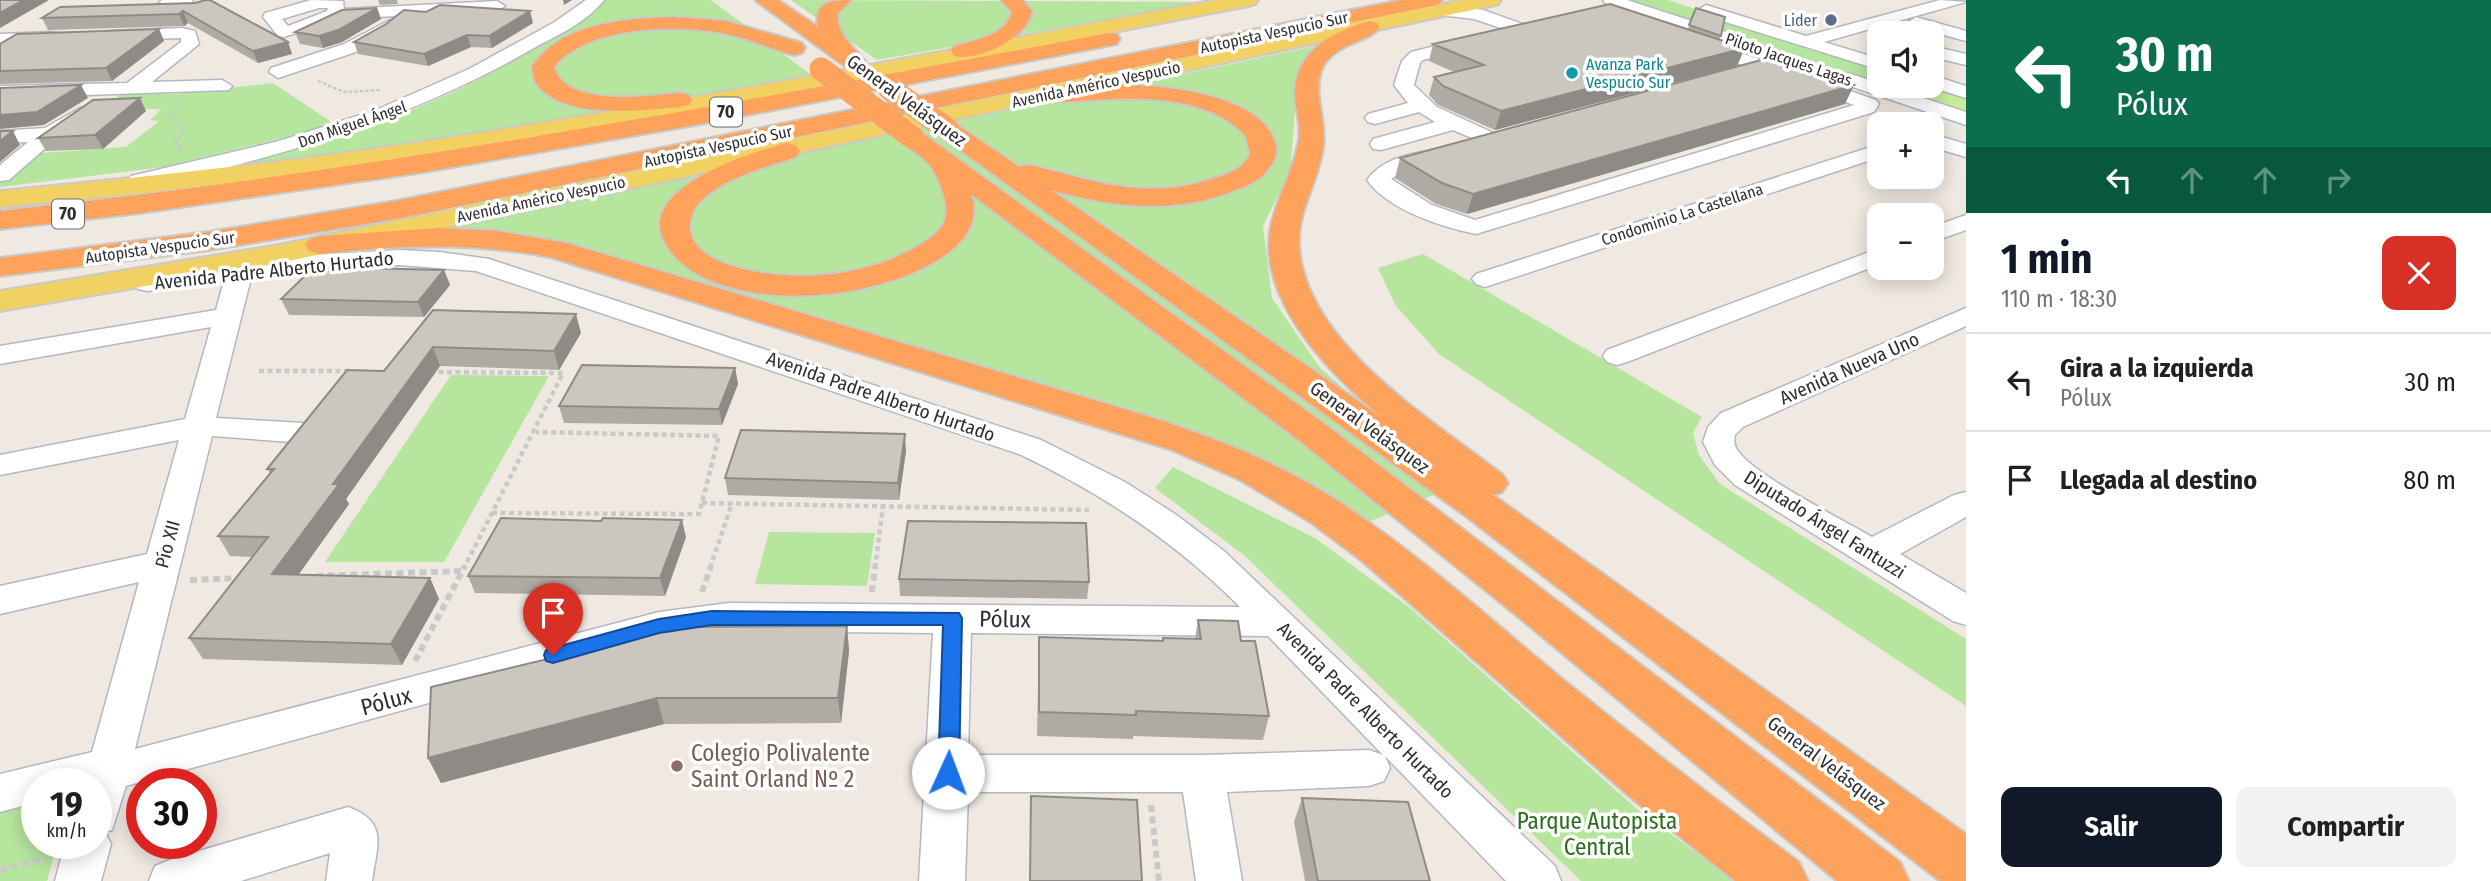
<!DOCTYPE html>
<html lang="es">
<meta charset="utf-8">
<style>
:root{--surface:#fff;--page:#f2f2f2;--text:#202124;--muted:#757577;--line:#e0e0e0;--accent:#111827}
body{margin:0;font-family:"Fira Sans Condensed",sans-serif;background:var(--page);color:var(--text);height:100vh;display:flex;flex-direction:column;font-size:26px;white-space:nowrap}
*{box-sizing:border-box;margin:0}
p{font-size:23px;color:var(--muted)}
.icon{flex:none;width:38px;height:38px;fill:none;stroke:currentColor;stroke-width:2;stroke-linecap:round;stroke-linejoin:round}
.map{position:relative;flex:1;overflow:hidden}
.panel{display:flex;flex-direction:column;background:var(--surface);width:525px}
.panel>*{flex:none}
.guide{background:#0b6e4f;color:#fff;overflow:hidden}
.controls{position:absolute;left:1867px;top:21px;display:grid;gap:14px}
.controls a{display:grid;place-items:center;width:77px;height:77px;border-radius:14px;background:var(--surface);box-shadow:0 4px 18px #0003;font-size:35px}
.speed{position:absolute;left:21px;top:768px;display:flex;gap:14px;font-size:35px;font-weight:700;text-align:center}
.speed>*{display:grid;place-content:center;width:91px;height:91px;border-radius:50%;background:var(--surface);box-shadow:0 4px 18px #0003;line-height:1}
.speed small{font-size:18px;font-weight:400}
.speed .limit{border:10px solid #d22;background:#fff;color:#111}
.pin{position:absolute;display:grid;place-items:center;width:60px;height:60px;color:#fff;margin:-72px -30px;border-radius:50% 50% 50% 0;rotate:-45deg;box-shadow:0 0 7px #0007}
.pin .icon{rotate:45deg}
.me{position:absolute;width:77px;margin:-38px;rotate:2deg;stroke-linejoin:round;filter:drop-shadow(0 0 5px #0008)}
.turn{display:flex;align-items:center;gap:24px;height:147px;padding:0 35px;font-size:32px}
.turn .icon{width:91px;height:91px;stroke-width:2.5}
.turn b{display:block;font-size:49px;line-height:60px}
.lanes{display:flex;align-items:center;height:66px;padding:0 35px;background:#0003;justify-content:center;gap:35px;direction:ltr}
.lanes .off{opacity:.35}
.round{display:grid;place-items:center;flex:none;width:74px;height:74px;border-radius:14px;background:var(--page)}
.head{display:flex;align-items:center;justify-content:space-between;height:119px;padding:0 35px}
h1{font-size:42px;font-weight:700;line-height:52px;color:var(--accent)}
.cta{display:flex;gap:14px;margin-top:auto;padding:14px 35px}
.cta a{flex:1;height:80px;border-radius:14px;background:var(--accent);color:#fff;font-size:28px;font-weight:700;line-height:80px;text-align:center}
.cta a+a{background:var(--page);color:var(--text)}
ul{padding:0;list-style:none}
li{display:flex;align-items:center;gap:21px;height:98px;padding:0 35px;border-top:2px solid var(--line)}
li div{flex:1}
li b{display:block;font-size:26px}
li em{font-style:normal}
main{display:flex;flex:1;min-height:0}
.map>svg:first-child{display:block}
.green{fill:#b6e59e}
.pitch{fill:#c9ec9a}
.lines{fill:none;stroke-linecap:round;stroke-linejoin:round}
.minor-casing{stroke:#b4b7c1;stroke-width:3}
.major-casing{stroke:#c9c9c9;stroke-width:4}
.highway-casing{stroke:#c9c9c9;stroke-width:4}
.path-far3{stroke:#c9c9c9;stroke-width:2.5;stroke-dasharray:3.5 2;stroke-linecap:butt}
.path-far2{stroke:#c9c9c9;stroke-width:3.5;stroke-dasharray:4.5 2.5;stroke-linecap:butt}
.path-far1{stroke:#c9c9c9;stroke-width:4.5;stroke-dasharray:5 3.5;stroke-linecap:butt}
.path{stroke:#c9c9c9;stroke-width:6;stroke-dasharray:7 4.5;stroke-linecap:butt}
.minor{fill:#fff;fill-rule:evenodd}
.major{fill:#f2d163;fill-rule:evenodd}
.highway{fill:#ffa35c;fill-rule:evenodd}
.highway-bridge-casing{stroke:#c9c9c9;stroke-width:24;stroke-linecap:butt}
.highway-bridge{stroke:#ffa35c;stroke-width:23}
.wall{fill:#afaba4}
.shaded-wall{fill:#8e8b86}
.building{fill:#cbc7bf;stroke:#8e8b86;stroke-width:2}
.route{fill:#1a73e8;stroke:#114b97;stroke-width:2}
.service-dot{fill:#5c6f8a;stroke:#fff;stroke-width:2.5}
.culture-dot{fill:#0f9aa8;stroke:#fff;stroke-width:2.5}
.education-dot{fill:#8d6e63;stroke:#fff;stroke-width:2.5}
.labels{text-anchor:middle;stroke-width:7;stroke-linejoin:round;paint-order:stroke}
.far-service-label{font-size:16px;fill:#4e5e75;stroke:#fff;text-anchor:end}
.far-street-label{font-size:16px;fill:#2e2e2e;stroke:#fff}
.far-culture-label{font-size:16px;fill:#0d838f;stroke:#fff;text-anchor:start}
.shield{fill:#fff;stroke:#6d6d6d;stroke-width:2}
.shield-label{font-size:18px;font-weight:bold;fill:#2e2e2e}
.street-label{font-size:19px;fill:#2e2e2e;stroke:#fff}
.near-street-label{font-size:23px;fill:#2e2e2e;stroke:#fff}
.near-education-label{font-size:23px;fill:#785e54;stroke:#fff;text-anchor:start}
.near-park-label{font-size:23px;fill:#2c6e1b;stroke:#fff}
</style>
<main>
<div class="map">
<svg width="1966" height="881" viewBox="0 0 1966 881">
<rect width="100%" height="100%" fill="#efe9e1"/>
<path class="green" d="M605,0H711L810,74L592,115L365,152L207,171C300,148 394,124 479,79C523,56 564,28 605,0Z
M791,0L1204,2L877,60Z
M1627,0H1668L1879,69V84Z
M1316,46L1304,60L1298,78L1290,172L1263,226L1272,298L1320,368L1457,485L1366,523L1319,492L1208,436L1078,394L660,272L431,231Z
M273,83L333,123L311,131L164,167L0,187V170L27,154L126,147L159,121L150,120L161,109L101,110L121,94H175Z
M1423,254L1702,417L1693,433L1699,455L1720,484L1966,639V706L1439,354L1396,306L1378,268Z
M451,375L549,376L444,562H325Z
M1173,467L1315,538L1409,607L1637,809L1734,881H1581L1245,556L1155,488Z
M769,532L875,533L867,586L755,584Z
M37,793V844H57L47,881H0V803Z"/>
<path class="pitch" d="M1918,86H1929L1966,97V112L1902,91Z"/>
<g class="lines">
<defs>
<path id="minor" d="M162,0H193L191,3L166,9L158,4Z
M311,0L343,1L344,9L497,1L505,6L497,11L337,19L284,37L278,36L263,17L265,13ZM319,8H328L327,11L288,26L282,19Z
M586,0H604C587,22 558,35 534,48C411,119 278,158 139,188L131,186L128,181L131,176L279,141L376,110L469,69L553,23Z
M1603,0H1627L1735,35L1738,39L1735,43H1723L1605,3Z
M1940,0L1966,2L1824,42L1880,59V70L1700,14L1698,10L1706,5L1806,36Z
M1447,6L1483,10L1531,27L1534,31L1525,36L1474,19L1441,15L1439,11Z
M1916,17L1966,31V41L1910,26L1908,22Z
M390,20L399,25L396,29L356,52L278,78L269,72L271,68L344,44Z
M182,28L195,31L199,44L152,82L222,80L232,86L229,90L0,98V86L127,83L181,42V38L117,40L111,39L108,35L111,31Z
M51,32L57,33L60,37L57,41L0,44V34Z
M1472,37L1478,38L1481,42L1478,46L1423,60L1420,63L1414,85L1437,107L1500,136L1504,140L1500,144H1486L1453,130L1381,150L1373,149L1370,144L1373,139L1435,122L1419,112L1375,124L1368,122L1365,118L1368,114L1408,103L1394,85L1402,61L1411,52Z
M1701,39L1876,100L1879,104L1874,112L1476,234C1442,227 1388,210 1367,180C1384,156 1414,154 1441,148L1449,149L1452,154L1449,159L1405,170L1391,179L1432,205L1475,220L1854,105L1695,48L1692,44Z
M1932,46L1966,54V65L1932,57Z
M1848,73L1966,112V125L1841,83L1839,79L1841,75Z
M1932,75L1966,86V98L1927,86H1932Z
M80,108L87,110L90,114L87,118L57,138L9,180L0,181V165L28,142L0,143V131L45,128Z
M1932,134L1966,144V157L1932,147Z
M1880,144V157L1494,284L1485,287L1476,284L1472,279L1476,274Z
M1966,215V230L1932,242V227Z
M1880,248V264L1627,362L1617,365L1607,362L1603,356L1607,350Z
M399,250L440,252L489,259L1041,440L1125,482L1175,514L1224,551L1555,866L1561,881H1506L1385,756L1390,768L1384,781L1369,786L1227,792L1242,881H1196L1183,792H968L965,881H919L933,633L729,631L659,640L126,786L112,830L105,832L111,844L101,881H55L65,844H96V784H37V802L0,812V774L92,752L139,582L0,614V586L147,554L179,440L0,475V455L185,419L211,327L0,364V346L216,310L224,281L147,291L138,289L134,283L138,277L147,275L314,255ZM399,265L476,271L1019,454C1101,493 1176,542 1240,607L729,603L659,612L135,749L212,436L304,443L315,440L320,433L315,426L304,423L216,418L251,278L314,270ZM971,633L1268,636L1383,755L1369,750L1202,755H968Z
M1966,308V326L1743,427L1735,435C1734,441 1734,446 1738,451C1754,475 1843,520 1872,537L1954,495L1966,492V517L1900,554L1966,593V625L1953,621L1735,485L1715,465L1703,442L1708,427L1721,413Z
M348,807C389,822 377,845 372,881H326L330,853L241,881H149L155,866L172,859Z"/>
<path id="major" d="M1216,0H1258L1255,4L1248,6C938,66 629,129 316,172C211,187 105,197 0,207V191C105,181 209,170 314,157C617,116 916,56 1216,0Z
M1462,0H1501L1498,4L1491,6L279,263L0,311V291L279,245Z"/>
<path id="highway" d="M755,0H778L818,27C813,2 831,0 851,0L838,13C836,36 854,46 866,63L863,68H847Z
M1001,0H1022L1032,11C1028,38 979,62 954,56L951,51L954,46C974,41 1007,35 1012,12Z
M1402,0H1442L1439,4L1432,6L396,219L209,250L0,276V258L209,232L396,201Z
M674,17L726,21L802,43L805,48L802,53L794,55C771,49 750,39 727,34C679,24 587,25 554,67C566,108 647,96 680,93L689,95L692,100L689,105L680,107C641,111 568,119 539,87C534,82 533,74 532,67C562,22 624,19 674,17Z
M1370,21L1377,23L1380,27C1370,42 1338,42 1324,65C1310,90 1328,121 1323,148C1319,180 1299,208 1299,241C1300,340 1432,420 1502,474L1508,483L1502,492L1493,495L1966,834V881H1940L1464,515L938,134L934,129L938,124L947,121L956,124L1019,167L1029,165C1096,181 1146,202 1215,178C1229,174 1244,168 1250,154L1246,136C1203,90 1123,98 1066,102L1058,100L1054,95L1058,90C1105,78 1266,83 1276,147C1278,157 1270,168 1263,175C1252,185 1238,189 1225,194C1168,214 1108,206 1051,190L1384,419C1333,377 1259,303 1270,231C1275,199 1294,172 1299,139C1301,123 1295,108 1295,92C1296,51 1334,30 1370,21Z
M1109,33L1117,34L1120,39L1117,44L695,125L418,173L140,213L0,229V211C373,171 741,102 1109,33Z
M913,130L922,133L1322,422L1900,862L1909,881H1837L1522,620L1296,438L971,194C981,223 963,244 939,259C876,299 754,312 689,269C680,263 673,255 667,246C630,190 751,152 787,143L796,145L800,151L796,157C764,168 720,178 697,205C692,212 689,222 690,230C696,271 780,277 812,276C848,274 886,265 918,246C930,239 944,230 946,216C949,199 935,168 924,159C916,152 906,147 900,138L904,133Z
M438,228L497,231L566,243L1144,415C1213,437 1281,463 1341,503C1421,556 1492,621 1565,681C1642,743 1720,803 1799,862L1808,881H1735L1630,797L1362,561L1310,522L1240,480L1172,450L550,257C473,242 397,245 320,254L309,251L305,245L309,239L320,236Z"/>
</defs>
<use href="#minor" class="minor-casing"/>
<use href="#major" class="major-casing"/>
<use href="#highway" class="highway-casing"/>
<path class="path-far3" d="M318,81L344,92L381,90
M175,143L183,132L169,115L180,107"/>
<path class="path-far2" d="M177,141L175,143L184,150"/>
<path class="path-far1" d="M259,371H351
M430,372L563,373L464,568
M702,503L1089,510
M492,513L699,514L719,436L536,432
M710,568L732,503
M875,568L883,506"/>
<path class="path" d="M316,576L461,571
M190,580L241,578
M702,592L711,566
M872,592L875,566
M415,661L465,566
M1151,805L1159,881
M0,870L46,858"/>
<use href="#minor" class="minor"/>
<use href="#major" class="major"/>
<use href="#highway" class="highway"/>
<defs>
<path id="highway-bridge" d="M821,69L913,138
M889,88L947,129"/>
</defs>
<use href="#highway-bridge" class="highway-bridge-casing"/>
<use href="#highway-bridge" class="highway-bridge"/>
</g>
<path class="wall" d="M378,0H397L398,4L380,5Z
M195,3L288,42L292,54L258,63L188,23L184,26L48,30L42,18Z
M377,8L381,19L342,42L323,48L300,44L295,32Z
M1696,8L1721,36L1719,40L1737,66L1495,130L1438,105L1429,95L1434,77L1454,72L1429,61L1433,44L1688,29Z
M533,23L492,48L471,47L428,66L358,54L354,42Z
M159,29L164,41L112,81L0,84V44Z
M1845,104L1467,214L1436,204L1395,178L1400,158Z
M146,111L103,149L46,151L38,138Z
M444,270L450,285L424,317L289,315L281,299Z
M433,310L581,333L559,370L440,366L346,499L349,504L298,575L430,578L439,599L402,665L203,659L189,638L252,557L230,556L218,536L270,473L267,469L384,371Z
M735,368L738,384L722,425L564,423L559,406Z
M906,451L899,500L728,495L725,478Z
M686,537L665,596L475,593L468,576Z
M899,579L1089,582L1087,599L900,596Z
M1198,620L1241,641L1269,716L1263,740L1133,736V739L1037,736L1039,637L1162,641L1163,638L1195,639Z
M847,626L849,651L841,723L664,724L441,783L428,758Z
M1302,798L1430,881H1305L1294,822Z"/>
<path class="shaded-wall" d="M24,0H49L0,28V13Z
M563,0H572L564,5Z
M377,8L381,19L342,42L323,48L319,36Z
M183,11L188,23L184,26L179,14Z
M530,11L533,23L492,48L489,36Z
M159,29L164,41L112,81L106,68Z
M467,35L471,47L428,66L424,54Z
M288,42L292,54L258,63L253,51Z
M1745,48L1737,66L1495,130L1501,111Z
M81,85L88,98L44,125L0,129V115Z
M1854,85L1845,104L1467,214L1473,194Z
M140,98L146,111L103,149L95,135Z
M13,131L20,145L0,162V141Z
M444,270L450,285L424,317L418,302Z
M576,314L581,333L559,370L554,351Z
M433,347L440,366L346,499L349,504L284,595L272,574L333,484Z
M735,368L738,384L722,425L719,409Z
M905,434L906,451L899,500L898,483Z
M682,520L686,537L665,596L660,578Z
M430,578L439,599L402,665L391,644Z
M847,626L849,651L841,723L838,698Z
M657,698L664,724L441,783L428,758Z"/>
<path class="building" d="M0,0H24L0,13Z
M206,0H210L288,42L253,51L183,11L179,14L42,18L60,7L195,3Z
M1610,4L1745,48L1501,111L1443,86L1434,77L1484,65L1433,44Z
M440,5L530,11L489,36L467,35L424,54L354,42L386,24L404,10L426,12Z
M377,8L338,30L319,36L295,32L342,10Z
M1696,8L1725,17L1721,36L1689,25Z
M159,29L106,68L0,71V44L17,34Z
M1772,57L1854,85L1473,194L1442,183L1400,158Z
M81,85L37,112L0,115V88Z
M140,98L95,135L38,138L93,100Z
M0,131H13L0,141Z
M314,267L444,270L418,302L281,299Z
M433,310L576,314L554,351L433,347L333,484H339L272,574L430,578L391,644L189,638L268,537L218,536L274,469H267L347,370L384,371Z
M582,365L735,368L719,409L559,406Z
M741,430L905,434L898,483L725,478Z
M501,518L601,521L603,518L682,520L660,578L468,576Z
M908,521L1086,523L1089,582L899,579Z
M1198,620L1238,621L1241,641H1255L1269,716L1136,711V715L1039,712V637L1163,641V638L1201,639Z
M847,626L838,698H657L428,758L431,687L680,627Z
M1031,796L1137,800L1142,881H1030Z
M1302,798L1408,802L1430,881H1318Z"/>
<path class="route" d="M712,611L959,613L962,618L959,773L956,779L948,782L941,779L938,773L943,625H712L659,633L553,663L546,661L544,655L546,650L553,648L659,619Z"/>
<circle class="service-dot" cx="1831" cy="20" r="7"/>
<circle class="culture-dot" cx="1572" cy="73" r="7"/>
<circle class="education-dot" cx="677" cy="766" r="7"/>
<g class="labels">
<g class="far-service-label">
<text x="1817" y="26">Lider</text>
</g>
<g class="far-street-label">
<text transform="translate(1274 32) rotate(-12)" y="6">Autopista Vespucio Sur</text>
<text transform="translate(1789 59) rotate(19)" y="6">Piloto Jacques Lagas</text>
<text transform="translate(1096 84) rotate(-12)" y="6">Avenida Américo Vespucio</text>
<text transform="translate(352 124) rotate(-19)" y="6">Don Miguel Ángel</text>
<text transform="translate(718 146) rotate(-12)" y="6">Autopista Vespucio Sur</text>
<text transform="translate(541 199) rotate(-12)" y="6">Avenida Américo Vespucio</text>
<text transform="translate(1682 214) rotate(-18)" y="6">Condominio La Castellana</text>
<text transform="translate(160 247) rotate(-8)" y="6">Autopista Vespucio Sur</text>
</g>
<g class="far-culture-label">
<text x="1586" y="70">Avanza Park<tspan x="1586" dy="18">Vespucio Sur</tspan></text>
</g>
<g class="shield">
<rect x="710" y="97.5" width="32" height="29" rx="5"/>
<rect x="52" y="199.5" width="32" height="29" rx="5"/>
</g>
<g class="shield-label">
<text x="726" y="118">70</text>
<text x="68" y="220">70</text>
</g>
<g class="street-label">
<text transform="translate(907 100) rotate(36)" y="7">General Velásquez</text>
<text transform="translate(274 270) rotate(-6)" y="7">Avenida Padre Alberto Hurtado</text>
<text transform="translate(1849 368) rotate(-24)" y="7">Avenida Nueva Uno</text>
<text transform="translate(881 396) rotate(19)" y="7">Avenida Padre Alberto Hurtado</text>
<text transform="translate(1370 427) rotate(36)" y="7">General Velásquez</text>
<text transform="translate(1825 524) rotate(32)" y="7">Diputado Ángel Fantuzzi</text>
<text transform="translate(167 544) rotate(-75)" y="7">Pío XII</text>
<text transform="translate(1366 710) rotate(45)" y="7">Avenida Padre Alberto Hurtado</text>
<text transform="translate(1827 763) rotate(37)" y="7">General Velásquez</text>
</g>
<g class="near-street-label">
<text transform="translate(1005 619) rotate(1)" y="8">Pólux</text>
<text transform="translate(386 701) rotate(-15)" y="8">Pólux</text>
</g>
<g class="near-education-label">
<text x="691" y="761">Colegio Polivalente<tspan x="691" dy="26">Saint Orland Nº 2</tspan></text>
</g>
<g class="near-park-label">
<text x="1597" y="829">Parque Autopista<tspan x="1597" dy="26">Central</tspan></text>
</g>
</g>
</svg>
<div class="controls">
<a><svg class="icon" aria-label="sound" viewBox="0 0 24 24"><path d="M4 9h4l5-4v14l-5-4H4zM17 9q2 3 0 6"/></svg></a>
<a>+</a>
<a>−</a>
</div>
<div class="speed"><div>19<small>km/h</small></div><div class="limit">30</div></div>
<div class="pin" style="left:553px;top:655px;background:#d93025"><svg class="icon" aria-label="arrive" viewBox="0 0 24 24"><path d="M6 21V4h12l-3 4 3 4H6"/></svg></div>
<svg class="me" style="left:948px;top:773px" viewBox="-20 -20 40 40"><circle r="19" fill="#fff"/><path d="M0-13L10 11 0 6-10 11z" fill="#1a73e8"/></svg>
</div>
<section class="panel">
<div class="guide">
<div class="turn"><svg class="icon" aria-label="left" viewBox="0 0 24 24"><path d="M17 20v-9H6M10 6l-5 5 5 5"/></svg><div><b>30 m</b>Pólux</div></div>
<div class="lanes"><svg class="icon" aria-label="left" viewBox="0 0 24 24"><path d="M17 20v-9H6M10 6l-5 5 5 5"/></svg><svg class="icon off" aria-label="ahead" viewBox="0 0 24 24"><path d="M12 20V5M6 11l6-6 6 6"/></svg><svg class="icon off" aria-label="ahead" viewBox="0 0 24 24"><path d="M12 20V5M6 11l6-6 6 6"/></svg><svg class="icon off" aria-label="right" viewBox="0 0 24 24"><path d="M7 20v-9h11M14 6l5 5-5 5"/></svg></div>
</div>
<div class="head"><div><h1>1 min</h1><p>110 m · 18:30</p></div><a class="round" style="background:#d93025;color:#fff"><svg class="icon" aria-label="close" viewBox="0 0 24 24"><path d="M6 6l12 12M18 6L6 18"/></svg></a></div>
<ul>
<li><svg class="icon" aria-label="left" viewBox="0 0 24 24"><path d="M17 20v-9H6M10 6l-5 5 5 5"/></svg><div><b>Gira a la izquierda</b><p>Pólux</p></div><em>30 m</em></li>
<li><svg class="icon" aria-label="arrive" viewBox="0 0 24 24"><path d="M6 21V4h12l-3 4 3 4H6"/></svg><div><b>Llegada al destino</b></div><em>80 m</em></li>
</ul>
<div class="cta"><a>Salir</a><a>Compartir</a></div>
</section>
</main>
